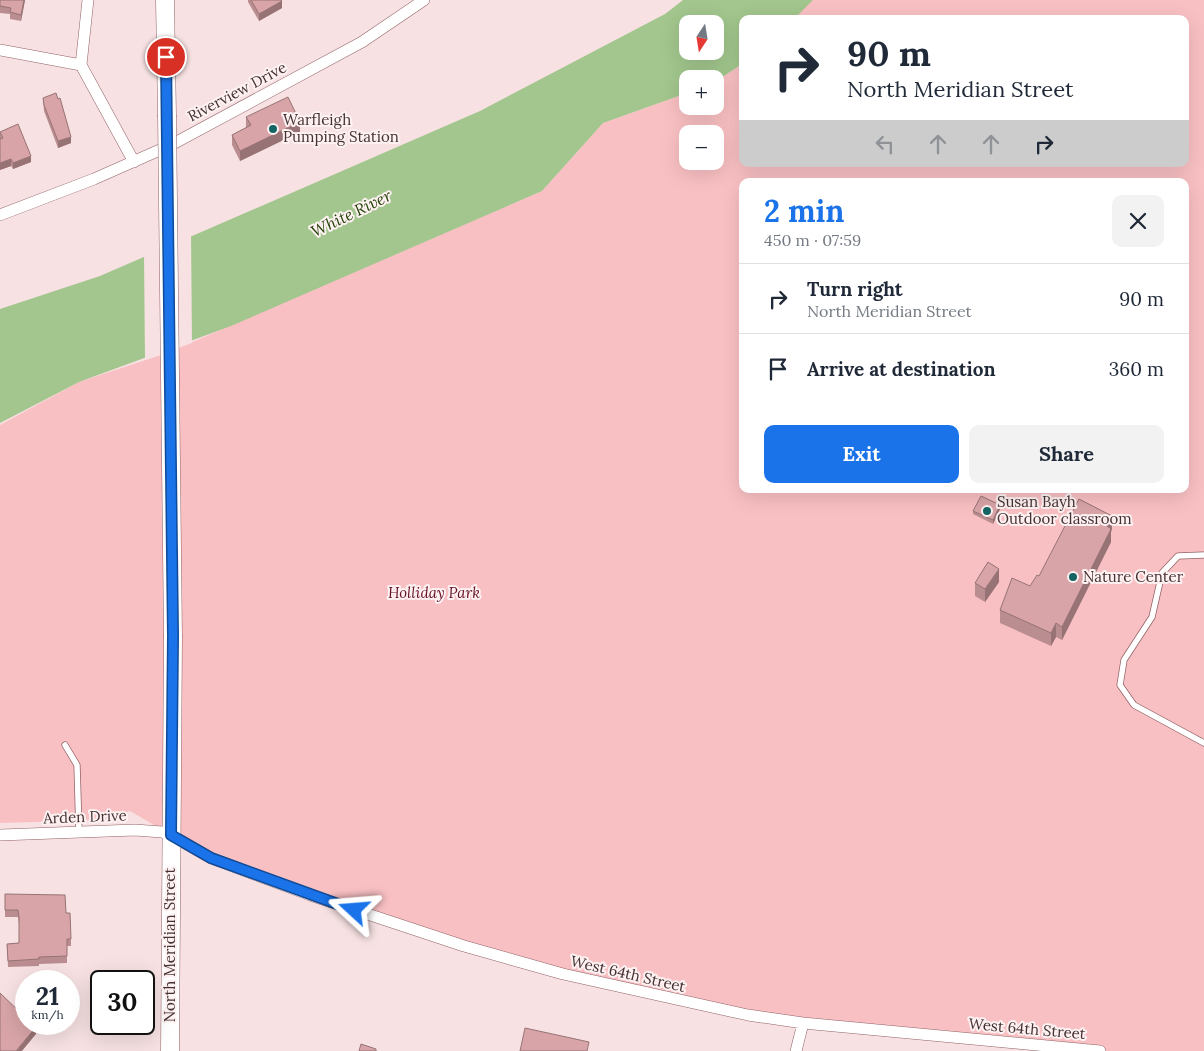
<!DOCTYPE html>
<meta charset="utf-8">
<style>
:root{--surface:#fff;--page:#f2f2f3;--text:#1f2937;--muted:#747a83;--line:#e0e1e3;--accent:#1a73e8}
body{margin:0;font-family:Lora,serif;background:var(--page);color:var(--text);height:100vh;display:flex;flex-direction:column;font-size:19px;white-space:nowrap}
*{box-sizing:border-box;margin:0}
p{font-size:16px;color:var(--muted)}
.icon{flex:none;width:28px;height:28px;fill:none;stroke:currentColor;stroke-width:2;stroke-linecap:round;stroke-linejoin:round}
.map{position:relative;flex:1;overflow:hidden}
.panel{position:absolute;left:739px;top:178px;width:450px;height:315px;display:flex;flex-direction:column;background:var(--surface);border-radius:10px;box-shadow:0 5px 20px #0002}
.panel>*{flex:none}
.hud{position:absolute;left:739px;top:15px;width:450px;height:152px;border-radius:10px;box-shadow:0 5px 20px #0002;background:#fff;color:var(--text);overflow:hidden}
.needle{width:32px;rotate:192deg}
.fabs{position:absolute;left:679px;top:15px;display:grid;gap:10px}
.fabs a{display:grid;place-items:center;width:45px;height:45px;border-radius:10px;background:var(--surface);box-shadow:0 5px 20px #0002;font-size:25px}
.speed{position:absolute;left:15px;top:970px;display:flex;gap:10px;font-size:25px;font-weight:700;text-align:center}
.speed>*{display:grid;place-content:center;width:65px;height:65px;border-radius:50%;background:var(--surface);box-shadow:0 5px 20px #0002;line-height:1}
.speed small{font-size:12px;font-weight:400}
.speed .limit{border:2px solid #111;border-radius:8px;background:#fff;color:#111}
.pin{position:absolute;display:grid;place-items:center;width:42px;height:42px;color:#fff;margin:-21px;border:2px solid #fff;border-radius:50%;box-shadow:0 1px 5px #0007}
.me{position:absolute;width:55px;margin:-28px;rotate:289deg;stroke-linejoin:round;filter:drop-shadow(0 0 4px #0008)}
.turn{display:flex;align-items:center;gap:18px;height:105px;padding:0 25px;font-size:22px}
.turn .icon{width:65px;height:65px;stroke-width:2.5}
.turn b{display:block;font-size:35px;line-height:42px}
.lanes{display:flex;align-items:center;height:48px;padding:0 25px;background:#0003;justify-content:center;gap:25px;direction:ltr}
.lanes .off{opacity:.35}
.round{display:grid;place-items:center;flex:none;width:52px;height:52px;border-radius:10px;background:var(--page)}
.summary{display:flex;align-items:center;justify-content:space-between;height:85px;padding:0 25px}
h1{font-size:30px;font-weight:700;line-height:38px;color:var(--accent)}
.button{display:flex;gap:10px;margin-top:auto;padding:10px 25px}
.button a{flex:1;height:58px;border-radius:10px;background:var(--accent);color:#fff;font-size:20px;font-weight:700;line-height:58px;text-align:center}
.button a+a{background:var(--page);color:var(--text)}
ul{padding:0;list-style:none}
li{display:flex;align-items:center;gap:15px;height:70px;padding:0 25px;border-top:1px solid var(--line)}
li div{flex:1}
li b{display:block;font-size:19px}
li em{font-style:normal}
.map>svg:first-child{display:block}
.green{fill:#f9c0c3;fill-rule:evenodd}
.water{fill:#a2c68d;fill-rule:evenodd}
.pier{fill:#f7e1e2}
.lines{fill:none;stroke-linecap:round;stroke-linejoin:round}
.service-casing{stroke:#926266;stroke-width:7}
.minor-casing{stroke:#926266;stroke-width:12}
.primary-casing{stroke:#926266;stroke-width:19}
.service{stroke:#fff;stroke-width:5.5}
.minor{stroke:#fff;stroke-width:11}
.primary{stroke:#fff;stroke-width:18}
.primary-bridge-casing{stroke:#926266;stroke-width:19;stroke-linecap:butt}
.primary-bridge{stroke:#fff;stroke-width:18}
.wall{fill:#ba8d90}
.shaded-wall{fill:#977375}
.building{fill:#d8a4a7;stroke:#977375}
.route-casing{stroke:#114b97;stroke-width:12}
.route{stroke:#1a73e8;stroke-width:9}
.poi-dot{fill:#146463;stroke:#fdf1f2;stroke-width:2}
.labels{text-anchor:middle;stroke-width:4;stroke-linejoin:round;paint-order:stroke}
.street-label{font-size:15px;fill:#463132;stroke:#fdf1f2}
.poi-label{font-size:15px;fill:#463132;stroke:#fdf1f2;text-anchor:start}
.park-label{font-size:15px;font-style:italic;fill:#651023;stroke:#fdf1f2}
.water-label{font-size:16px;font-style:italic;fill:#254509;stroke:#fdf1f2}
</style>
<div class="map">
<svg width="1204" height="1051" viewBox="0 0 1204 1051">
<rect width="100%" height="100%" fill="#f7e1e2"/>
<path class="green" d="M812,0H1204V1051H1100L803,1023L563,974L310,895L171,835L130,811L104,820L0,823V425L79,382L167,353L542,191L603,123L687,93L688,106H715V82L742,64V164H1185V19H793ZM688,134H715V161H688ZM742,181H1185V489H742Z"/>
<path class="water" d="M683,0H813L794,19H742V64L715,82V79H688L687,93L603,123L542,191L231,326L79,382L0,423V309L100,276L480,111L665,14ZM688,24H715V51H688Z"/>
<path class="pier" d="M191,234L192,343L145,360L144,255Z"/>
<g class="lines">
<defs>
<path id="service" d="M1204,555L1178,556L1162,573L1152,617L1124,660L1120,685L1134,705L1204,743
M65,745L77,765L79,832"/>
<path id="minor" d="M88,0L81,65L134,162
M0,50L81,65
M0,215L94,179L171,145L362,42L424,0
M0,835L135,830L162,832L171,835L211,858L310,895L464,946L563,974L748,1015L803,1023L1100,1051
M796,1051L803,1023"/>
<path id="primary" d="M165,0L167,115
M170,1051L173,637"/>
</defs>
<use href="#service" class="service-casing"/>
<use href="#minor" class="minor-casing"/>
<use href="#primary" class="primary-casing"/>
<use href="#service" class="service"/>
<use href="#minor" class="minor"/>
<use href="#primary" class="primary"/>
<defs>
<path id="primary-bridge" d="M167,115L173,637"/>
</defs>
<use href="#primary-bridge" class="primary-bridge-casing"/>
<use href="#primary-bridge" class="primary-bridge"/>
</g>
<path class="wall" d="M0,0H25L21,21L10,19V14L0,13Z
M248,0H281L282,8L259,21L248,2Z
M43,98L58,99L71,143L58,148L44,111Z
M246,117L300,132L240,161L232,145V135L246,128Z
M0,132L31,162L13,169L11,166L0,170Z
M1000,509L993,524L973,514V511Z
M1112,529L1111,532V542L1062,640L1056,637L1051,646L1000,623V610L1030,586L1039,576Z
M999,582L985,602L975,596V583Z
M5,894L66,913L71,939V946H67V963L39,964V966L8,967L7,944L19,943V924L18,917H5Z"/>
<path class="shaded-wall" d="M24,0H25L21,21V15Z
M282,1V8L259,21V14Z
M300,122V132L240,161V151Z
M71,137V143L58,148V141Z
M31,156V162L13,169V163Z
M11,159V166L0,170V163Z
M1000,505V509L993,524V520Z
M1112,516V529L1111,532V542L1062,640V627L1107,526Z
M999,569V582L985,602V589Z
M1056,623V637L1051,646V633Z
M36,1027V1034L22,1051H16Z"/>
<path class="building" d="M0,0H24L21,15L10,12L11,8L0,6Z
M251,0H281L282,1L259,14Z
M56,93L58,99L60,98L71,137L58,141L44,105L43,98Z
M288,97L300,122L240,151L232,135L251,125L246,117Z
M18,124L31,156L13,163L11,159L0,163V139L3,138L0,132Z
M981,496L1000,505L993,520L973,511Z
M1079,499L1112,516L1107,526L1111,529L1062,627L1056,623L1051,633L1000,610L1012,578L1030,586L1037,575L1039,576Z
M988,562L999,569L985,589L975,583Z
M5,894L65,895L66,913H70L71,939H67V956L39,957V959L8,961L7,944L19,943V917L18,910H5Z
M0,993L26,1018V1024H32L36,1027L16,1051H0Z
M525,1028L589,1042L587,1051H520Z
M361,1044L376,1049V1051H359Z"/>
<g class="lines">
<defs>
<path id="route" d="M166,57L173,636L171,835L211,858L354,910"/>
</defs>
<use href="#route" class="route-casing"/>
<use href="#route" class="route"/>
</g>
<g class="poi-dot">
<circle cx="273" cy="129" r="5"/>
<circle cx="987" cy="511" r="5"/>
<circle cx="1073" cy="577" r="5"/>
</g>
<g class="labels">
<g class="street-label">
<text transform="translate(237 92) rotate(-28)" y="5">Riverview Drive</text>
<text transform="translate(85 817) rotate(-2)" y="5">Arden Drive</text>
<text transform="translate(170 945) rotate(-90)" y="5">North Meridian Street</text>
<text transform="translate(628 974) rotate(13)" y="5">West 64th Street</text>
<text transform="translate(1027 1029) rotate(5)" y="5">West 64th Street</text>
</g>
<g class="poi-label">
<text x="283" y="125">Warfleigh<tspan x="283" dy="17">Pumping Station</tspan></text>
<text x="997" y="507">Susan Bayh<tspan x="997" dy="17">Outdoor classroom</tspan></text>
<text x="1083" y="582">Nature Center</text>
</g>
<g class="park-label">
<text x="434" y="598">Holliday Park</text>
</g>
<g class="water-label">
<text transform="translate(351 213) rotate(-26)" y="6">White River</text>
</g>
</g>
</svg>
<div class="fabs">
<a><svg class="needle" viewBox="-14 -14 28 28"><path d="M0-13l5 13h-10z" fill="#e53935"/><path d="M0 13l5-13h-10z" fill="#747a83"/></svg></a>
<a>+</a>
<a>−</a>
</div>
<div class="speed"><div>21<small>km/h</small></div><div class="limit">30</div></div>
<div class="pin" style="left:166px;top:57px;background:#d93025"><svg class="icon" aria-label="arrive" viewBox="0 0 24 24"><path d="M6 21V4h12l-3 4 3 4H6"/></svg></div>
<svg class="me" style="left:354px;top:910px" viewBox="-20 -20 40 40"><path d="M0-17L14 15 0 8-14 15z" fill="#1a73e8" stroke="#fff" stroke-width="4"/></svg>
<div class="hud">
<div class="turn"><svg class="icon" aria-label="right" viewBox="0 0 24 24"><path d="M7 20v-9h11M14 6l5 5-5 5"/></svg><div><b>90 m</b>North Meridian Street</div></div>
<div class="lanes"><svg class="icon off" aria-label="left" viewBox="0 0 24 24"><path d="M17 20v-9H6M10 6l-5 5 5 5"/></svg><svg class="icon off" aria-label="ahead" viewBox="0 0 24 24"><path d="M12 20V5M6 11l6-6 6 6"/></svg><svg class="icon off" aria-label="ahead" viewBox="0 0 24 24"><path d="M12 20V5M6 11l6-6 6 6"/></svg><svg class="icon" aria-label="right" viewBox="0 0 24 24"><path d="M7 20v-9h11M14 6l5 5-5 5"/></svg></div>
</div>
<section class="panel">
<div class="summary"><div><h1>2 min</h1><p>450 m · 07:59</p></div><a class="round"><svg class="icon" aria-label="close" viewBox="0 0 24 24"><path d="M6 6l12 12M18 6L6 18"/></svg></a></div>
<ul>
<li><svg class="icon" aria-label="right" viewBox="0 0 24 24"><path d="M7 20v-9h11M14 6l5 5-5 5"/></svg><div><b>Turn right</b><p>North Meridian Street</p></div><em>90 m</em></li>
<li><svg class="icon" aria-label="arrive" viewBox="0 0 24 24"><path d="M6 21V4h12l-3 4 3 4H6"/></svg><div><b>Arrive at destination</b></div><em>360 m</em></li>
</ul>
<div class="button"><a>Exit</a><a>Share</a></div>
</section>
</div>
